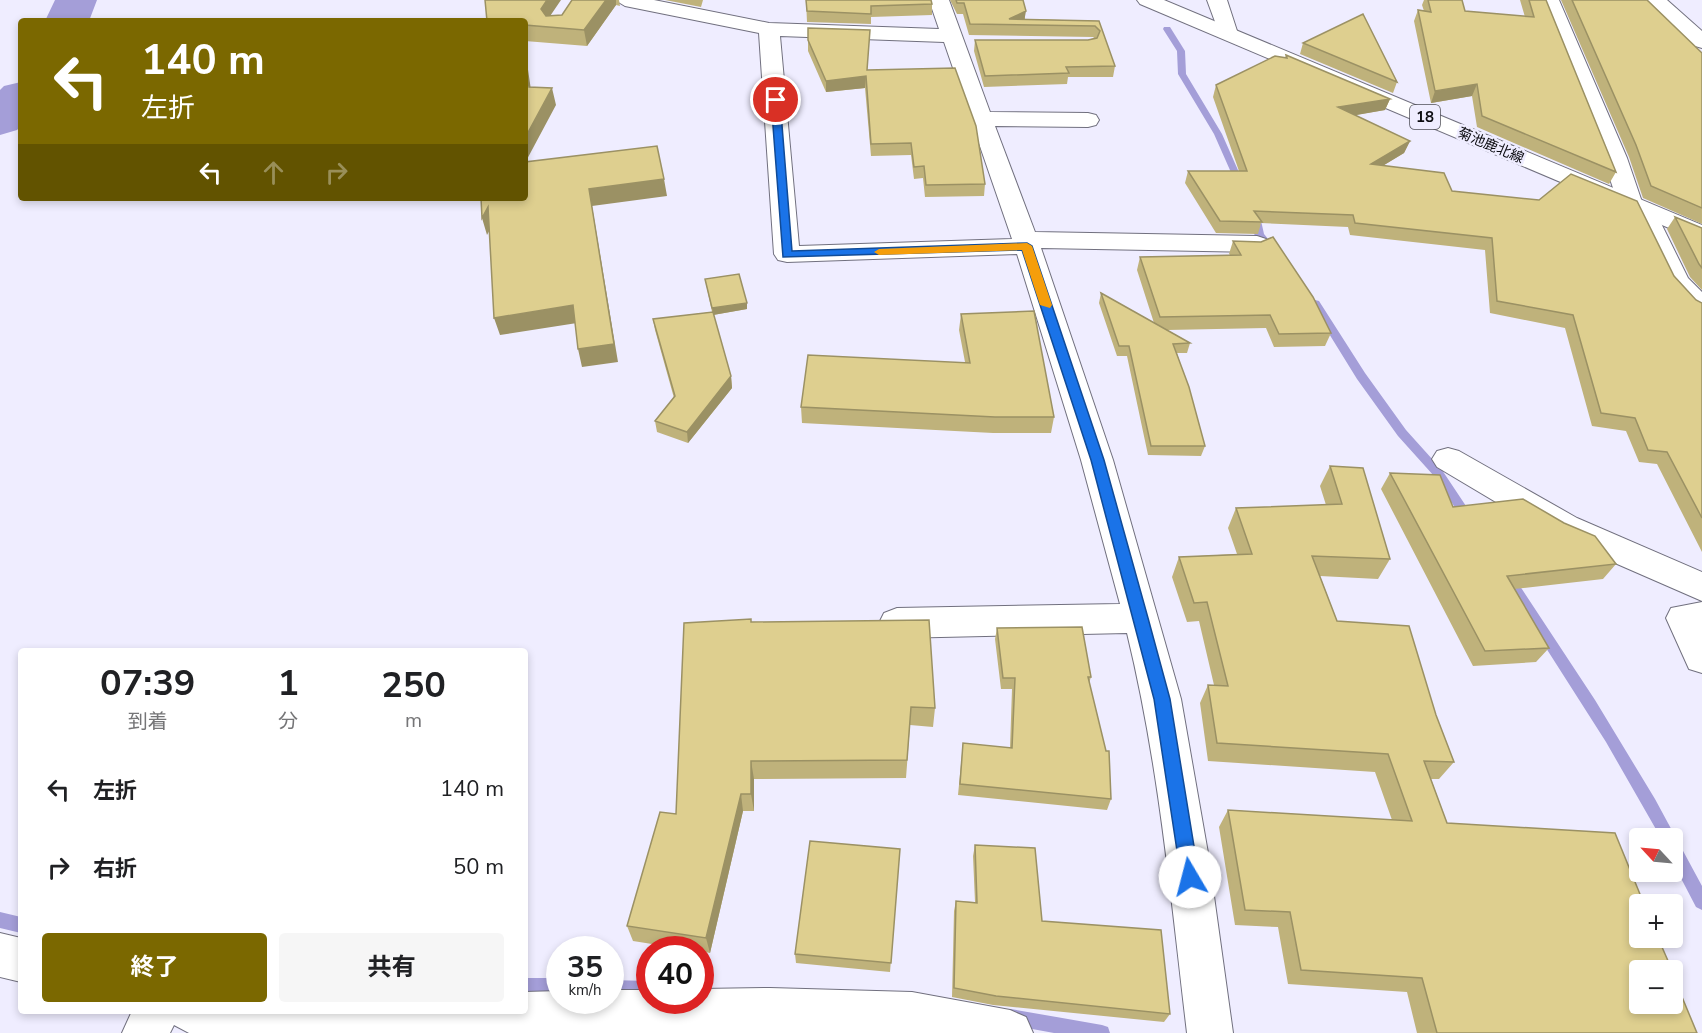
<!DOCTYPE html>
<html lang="ja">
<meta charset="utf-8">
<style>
:root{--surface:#fff;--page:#f6f6f6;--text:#202124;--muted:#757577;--accent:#7b6800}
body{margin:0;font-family:"Nunito Sans","Noto Sans JP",sans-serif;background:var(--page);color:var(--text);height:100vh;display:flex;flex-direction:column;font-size:22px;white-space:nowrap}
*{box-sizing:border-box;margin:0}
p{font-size:20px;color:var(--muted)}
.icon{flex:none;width:33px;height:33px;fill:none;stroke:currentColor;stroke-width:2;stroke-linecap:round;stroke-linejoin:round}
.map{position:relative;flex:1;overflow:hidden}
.panel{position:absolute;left:18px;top:648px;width:510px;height:366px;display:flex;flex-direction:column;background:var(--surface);border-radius:6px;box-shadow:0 3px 9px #0003}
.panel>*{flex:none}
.guide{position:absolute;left:18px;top:18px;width:510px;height:183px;border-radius:6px;box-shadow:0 3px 9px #0003;background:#7b6800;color:#fff;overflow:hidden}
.needle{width:39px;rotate:296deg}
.buttons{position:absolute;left:1629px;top:828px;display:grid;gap:12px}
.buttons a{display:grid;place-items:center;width:54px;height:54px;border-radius:6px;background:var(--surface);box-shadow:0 3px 9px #0003;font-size:30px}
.speed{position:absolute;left:546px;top:936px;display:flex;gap:12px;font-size:30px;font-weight:700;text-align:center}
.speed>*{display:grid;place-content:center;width:78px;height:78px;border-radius:50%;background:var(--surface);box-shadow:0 3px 9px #0003;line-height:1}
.speed small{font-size:15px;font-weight:400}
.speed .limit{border:9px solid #d22;background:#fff;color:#111}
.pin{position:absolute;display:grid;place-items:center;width:51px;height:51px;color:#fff;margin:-26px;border:3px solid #fff;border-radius:50%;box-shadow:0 2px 6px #0007}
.me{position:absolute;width:66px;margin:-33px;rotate:352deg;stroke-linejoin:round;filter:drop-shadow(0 0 4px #0008)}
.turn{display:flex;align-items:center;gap:21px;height:126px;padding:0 24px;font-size:27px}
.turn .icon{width:78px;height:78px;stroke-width:2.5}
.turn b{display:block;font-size:42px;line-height:51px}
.lanes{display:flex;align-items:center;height:57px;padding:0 24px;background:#0003;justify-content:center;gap:30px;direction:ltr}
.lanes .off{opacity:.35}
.eta{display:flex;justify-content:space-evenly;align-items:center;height:102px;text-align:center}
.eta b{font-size:36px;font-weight:700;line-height:42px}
.action{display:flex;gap:12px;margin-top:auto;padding:12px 24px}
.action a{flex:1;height:69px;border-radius:6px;background:var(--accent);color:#fff;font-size:24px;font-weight:700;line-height:69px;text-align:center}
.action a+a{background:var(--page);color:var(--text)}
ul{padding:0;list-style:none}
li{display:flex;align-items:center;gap:18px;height:78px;padding:0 24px}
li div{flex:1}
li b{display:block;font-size:22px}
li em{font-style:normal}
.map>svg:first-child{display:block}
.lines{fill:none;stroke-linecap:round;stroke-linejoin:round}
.stream{fill:#a49ed8;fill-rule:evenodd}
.river{fill:#a49ed8;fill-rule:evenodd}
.minor-casing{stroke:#71707f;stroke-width:2}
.major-casing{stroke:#71707f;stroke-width:2}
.highway-casing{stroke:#71707f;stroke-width:2}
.minor{fill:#fff;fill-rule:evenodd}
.major{fill:#fff;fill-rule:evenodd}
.highway{fill:#fff;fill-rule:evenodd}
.wall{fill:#bfb27b}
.shaded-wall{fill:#9b9164}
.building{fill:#decf8f;stroke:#9b9164;stroke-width:1.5}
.route{fill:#1a73e8;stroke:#114b97;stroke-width:1.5}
.slow{fill:#f59e0b}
.labels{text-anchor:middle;stroke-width:5;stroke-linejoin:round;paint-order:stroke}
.far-street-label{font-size:14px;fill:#0b0b10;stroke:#efedff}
.shield{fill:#efedff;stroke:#4f4f58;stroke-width:1.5}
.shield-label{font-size:15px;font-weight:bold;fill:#0b0b10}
</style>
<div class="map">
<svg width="1702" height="1033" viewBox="0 0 1702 1033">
<rect width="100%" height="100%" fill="#efedff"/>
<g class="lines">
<path class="stream" d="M1164,27H1170L1185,51L1186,74L1222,134L1245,186L1244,188H1238L1237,186L1214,134L1178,74L1177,51L1163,29Z
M1255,213L1260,216L1264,234L1277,250L1275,252H1269L1254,234L1250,216Z
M1315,300L1319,301L1365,373L1406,430L1442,470L1474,518L1472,521H1464L1434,476L1398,436L1357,379L1310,303Z
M1506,570L1510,571L1595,700L1655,799L1702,886V910L1696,907L1672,861V838H1661L1606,742L1502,579L1500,575L1502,571Z
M0,912L21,917V933L0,928Z
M525,978H560V994H525Z
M610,980L650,981V997L610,996Z
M1011,1009L1102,1025L1108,1027L1110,1033H1054L1011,1025L1005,1023L1003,1017L1005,1011Z"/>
<path class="river" d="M55,0H97L89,21H45Z
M21,82V126L17,130L0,135V90L4,86Z"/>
<defs>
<path id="minor" d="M615,0H654L769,23L939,29L929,0H949L990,112L1088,113L1096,115L1099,120L1096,125L1088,127L995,126L1035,232L1257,236L1266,239L1270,244L1266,249L1257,252L1041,248L1113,460L1181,699L1208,853L1233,1033H1187C1171,899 1159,764 1127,633L897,638L884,633L879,623L884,613L897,608L1120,604L1081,460L1017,254L787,262L778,260L774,254L759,33L625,6ZM780,36L944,42L1012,239L799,246Z
M1207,0H1227L1238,34L1235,38H1221Z
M1539,0H1559L1627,158L1642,202L1651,204L1654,209L1688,278L1702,292V317C1665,307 1645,243 1630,210L1621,208L1618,203L1603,158Z
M1448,448L1459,451L1577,518L1702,572V601L1553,536L1437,467L1432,459L1437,451Z
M1702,602V673L1689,669L1666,618L1671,608Z
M0,933L21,938V982L0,977Z
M770,988L912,992L1010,1010L1026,1017L1033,1033H189L174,1025L170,1033H122L132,1011H525V992L560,991V1000H610V990H650V1000H700V989Z"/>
<path id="major" d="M1137,0H1164L1702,225V242L1140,4Z"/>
<path id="highway" d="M1645,0H1667L1702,31V48L1695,46Z"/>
</defs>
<use href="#minor" class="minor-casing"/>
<use href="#major" class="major-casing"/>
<use href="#highway" class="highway-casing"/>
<use href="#minor" class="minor"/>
<use href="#major" class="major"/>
<use href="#highway" class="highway"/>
</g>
<path class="wall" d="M572,0H619L620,6L616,5L587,46L525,41V21L550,16L562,15Z
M665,0H703L701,7Z
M806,0L932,4V15L871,17V24L807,22Z
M950,0H1023L1025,19L1099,21L1115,66L1113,77H1068L1067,84L984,87L974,51L975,40H1088L1094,38L1093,37L969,35L963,14H957Z
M1424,0H1462L1465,11L1525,17L1520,0H1546L1616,172L1609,184L1477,127L1472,96L1431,103L1414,21L1418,10L1424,11L1422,5Z
M1561,0H1647L1702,53V224L1643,198L1629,157Z
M808,28L870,30L867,70L985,184L984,196L925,197L923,178L914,179L911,155L871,156L865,88L826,92L808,51Z
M1303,43L1397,82L1393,93L1300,54Z
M1286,55L1390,99L1385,110L1355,115L1410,141L1404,153L1384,165L1674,276L1696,300L1702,303V552L1657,464L1639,462L1626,431L1592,426L1565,328L1490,313L1485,250L1350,235L1348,227L1261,223L1258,234L1216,233L1185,183L1188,171H1239L1213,97L1216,85L1285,58Z
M1675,217L1702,228V290L1690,277L1667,229Z
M1233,241L1331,333L1325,346L1274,347L1266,328L1167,330L1190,343L1187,353H1177L1205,446L1201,456L1148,455L1127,356H1117L1099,303L1101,293L1154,323L1137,270L1140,257L1230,255L1229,254Z
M705,279L747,303V309L713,315L731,376L732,388L688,443L657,432L655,421L674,398L655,330L653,319L712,312Z
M961,314L1054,417L1051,433H993L802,423L801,407L965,362L959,330Z
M1330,466L1390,559L1378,579L1320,576L1337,621L1436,715L1454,762L1439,779H1431L1447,823L1697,1033H1417L1407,992L1288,984L1278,927L1235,925L1219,827L1228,810L1392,820L1375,772L1208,761L1200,703L1208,685H1214L1199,621L1187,622L1172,577L1179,557L1237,554L1228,528L1236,508L1326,505L1320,486Z
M1390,473L1453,507L1616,564L1603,579L1514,589L1549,648L1536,662L1473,666L1381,489Z
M751,622L935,708L933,727L910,725L906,778L754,779V811H743L710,953L700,951V950H690L633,941L627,926L676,814Z
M997,628L1091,677L1089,683L1111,799L1107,810L958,795L963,743L1010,748L1012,689H1001L995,639Z
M975,845L1042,921L1170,1014L1164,1022L993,1005L952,997L954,911L956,901L975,902L973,856Z
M900,849L890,972L796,963L795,954Z"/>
<path class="shaded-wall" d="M547,0H561L544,25L541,9Z
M606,0H616V5L587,46L584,30Z
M1026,11L1024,22L1009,19Z
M525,49L533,104L529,87L525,59Z
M866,76L865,88L826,92V81Z
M1477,84L1472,96L1431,103L1435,91Z
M552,88L556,105L525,163V138Z
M1390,99L1385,110L1334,119L1338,107Z
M1410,141L1404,153L1366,176L1371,164Z
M664,179L667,196L592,206L618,362L582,367L578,349L589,189Z
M488,207L493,224L487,235L482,218Z
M747,303V309L713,315L712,308Z
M573,305L577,323L500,335L494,318Z
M731,376L732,388L688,443L687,432Z
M751,761L754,779V811L751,794Z
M741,794L743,811L710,953L706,938Z"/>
<path class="building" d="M485,0H547L541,9L546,16L562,15L572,0H606L584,30L525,25V21H487Z
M806,0H931L932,4L871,6V14L807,11Z
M956,0H1023L1026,11L1009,19L1099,21L1115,66L1066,67L1069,73L985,76L975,40H1088L1097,38L1100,31L1095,26L970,24L964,3H957Z
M1428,0H1462L1465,11L1534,17L1529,0H1546L1616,172L1482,116L1477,84L1435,91L1418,10L1431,12Z
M1572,0H1647L1702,53V208L1651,186L1636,145Z
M1363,14L1397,82L1303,43Z
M808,28L870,30L867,70L955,68L976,126L985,184L926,185L924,166L914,167L911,143L871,144L866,76L826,81L808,40Z
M1286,55L1390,99L1338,107L1410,141L1371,164L1444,173L1452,191L1539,200L1571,174L1637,201L1674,276L1696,300L1702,303V518L1667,452L1648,450L1635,418L1601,413L1573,315L1497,301L1492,238L1355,223L1353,215L1254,211L1262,222L1220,221L1188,171H1247L1216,85L1275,56L1287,58Z
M525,59L529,87L552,88L525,138Z
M657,146L664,179L589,189L614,344L578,349L573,305L494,318L488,207L482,218L481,198H525V162Z
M1675,217L1702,228V268L1699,264Z
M1273,237L1313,297L1331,333L1279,334L1270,315L1160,317L1140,257L1241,255L1233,241L1261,242Z
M739,274L747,303L712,308L705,279Z
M1101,293L1190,343L1173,344L1189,387L1205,446H1151L1129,346H1119Z
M1034,311L1054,417H995L801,407L808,355L970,363L961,314Z
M713,312L731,376L687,432L655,421L675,396L653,319Z
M1330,466L1363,468L1390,559L1312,556L1337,621L1409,626L1436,715L1454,762L1424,761L1447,823L1615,833L1644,904H1640V938H1658L1672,970H1640V1004H1672V973L1697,1033H1437L1422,978L1301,970L1290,912L1245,910L1228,810L1412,821L1388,754L1217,743L1208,685L1228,686L1207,602L1194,603L1179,557L1252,554L1236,508L1342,504Z
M1390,473L1440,475L1453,507L1523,499L1564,523L1595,536L1616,564L1507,576L1549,648L1485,651Z
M751,619V622L929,620L935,708L911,707L907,760L751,761V794H741L706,938L627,926L660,812L676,814L684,623Z
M1082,627L1091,677H1088L1106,751H1109L1111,799L960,784L963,743L1012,748L1015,678H1003L997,628Z
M810,841L900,849L891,963L795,954Z
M975,845L1035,848L1042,921L1161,930L1170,1014L996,996L954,988L956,901L977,903Z"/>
<path class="route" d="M776,97L780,100L792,251L1027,243L1032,246L1104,460L1148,618L1170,699L1199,877L1196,883L1190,885L1184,883L1181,877L1154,699L1091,460L1022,250L783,257L771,100Z"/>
<path class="slow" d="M1027,243L1032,246L1052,305L1050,308L1040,305L1022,250L879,255L874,252L879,249Z"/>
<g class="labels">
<g class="far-street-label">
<text transform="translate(1491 145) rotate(23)" y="5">菊池鹿北線</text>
</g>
<rect class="shield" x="1410" y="105" width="30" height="24" rx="4.5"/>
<g class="shield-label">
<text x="1425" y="122">18</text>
</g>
</g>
</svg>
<div class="buttons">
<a><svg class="needle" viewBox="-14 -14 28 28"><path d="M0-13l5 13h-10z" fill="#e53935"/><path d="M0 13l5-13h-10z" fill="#757577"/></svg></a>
<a>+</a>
<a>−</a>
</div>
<div class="speed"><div>35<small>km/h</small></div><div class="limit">40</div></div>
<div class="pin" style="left:776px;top:100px;background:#d93025"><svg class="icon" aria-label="arrive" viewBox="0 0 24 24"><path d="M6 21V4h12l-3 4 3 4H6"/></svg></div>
<svg class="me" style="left:1190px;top:877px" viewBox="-20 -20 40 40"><circle r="19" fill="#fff"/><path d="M0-13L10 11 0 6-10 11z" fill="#1a73e8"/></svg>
<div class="guide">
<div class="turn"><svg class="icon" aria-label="left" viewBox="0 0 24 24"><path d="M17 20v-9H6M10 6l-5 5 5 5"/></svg><div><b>140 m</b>左折</div></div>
<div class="lanes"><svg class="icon" aria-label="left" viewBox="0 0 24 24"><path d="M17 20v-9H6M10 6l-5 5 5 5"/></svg><svg class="icon off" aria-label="ahead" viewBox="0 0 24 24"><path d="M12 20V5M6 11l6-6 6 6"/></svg><svg class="icon off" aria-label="right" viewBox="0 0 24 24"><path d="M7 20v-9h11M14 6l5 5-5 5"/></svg></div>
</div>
<section class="panel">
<div class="eta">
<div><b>07:39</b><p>到着</p></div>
<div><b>1</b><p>分</p></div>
<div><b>250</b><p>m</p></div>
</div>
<ul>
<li><svg class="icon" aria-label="left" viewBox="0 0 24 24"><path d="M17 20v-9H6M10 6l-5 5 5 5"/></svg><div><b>左折</b></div><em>140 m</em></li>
<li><svg class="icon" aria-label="right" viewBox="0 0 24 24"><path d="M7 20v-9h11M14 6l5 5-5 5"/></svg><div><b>右折</b></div><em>50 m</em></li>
</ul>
<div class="action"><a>終了</a><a>共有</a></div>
</section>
</div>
